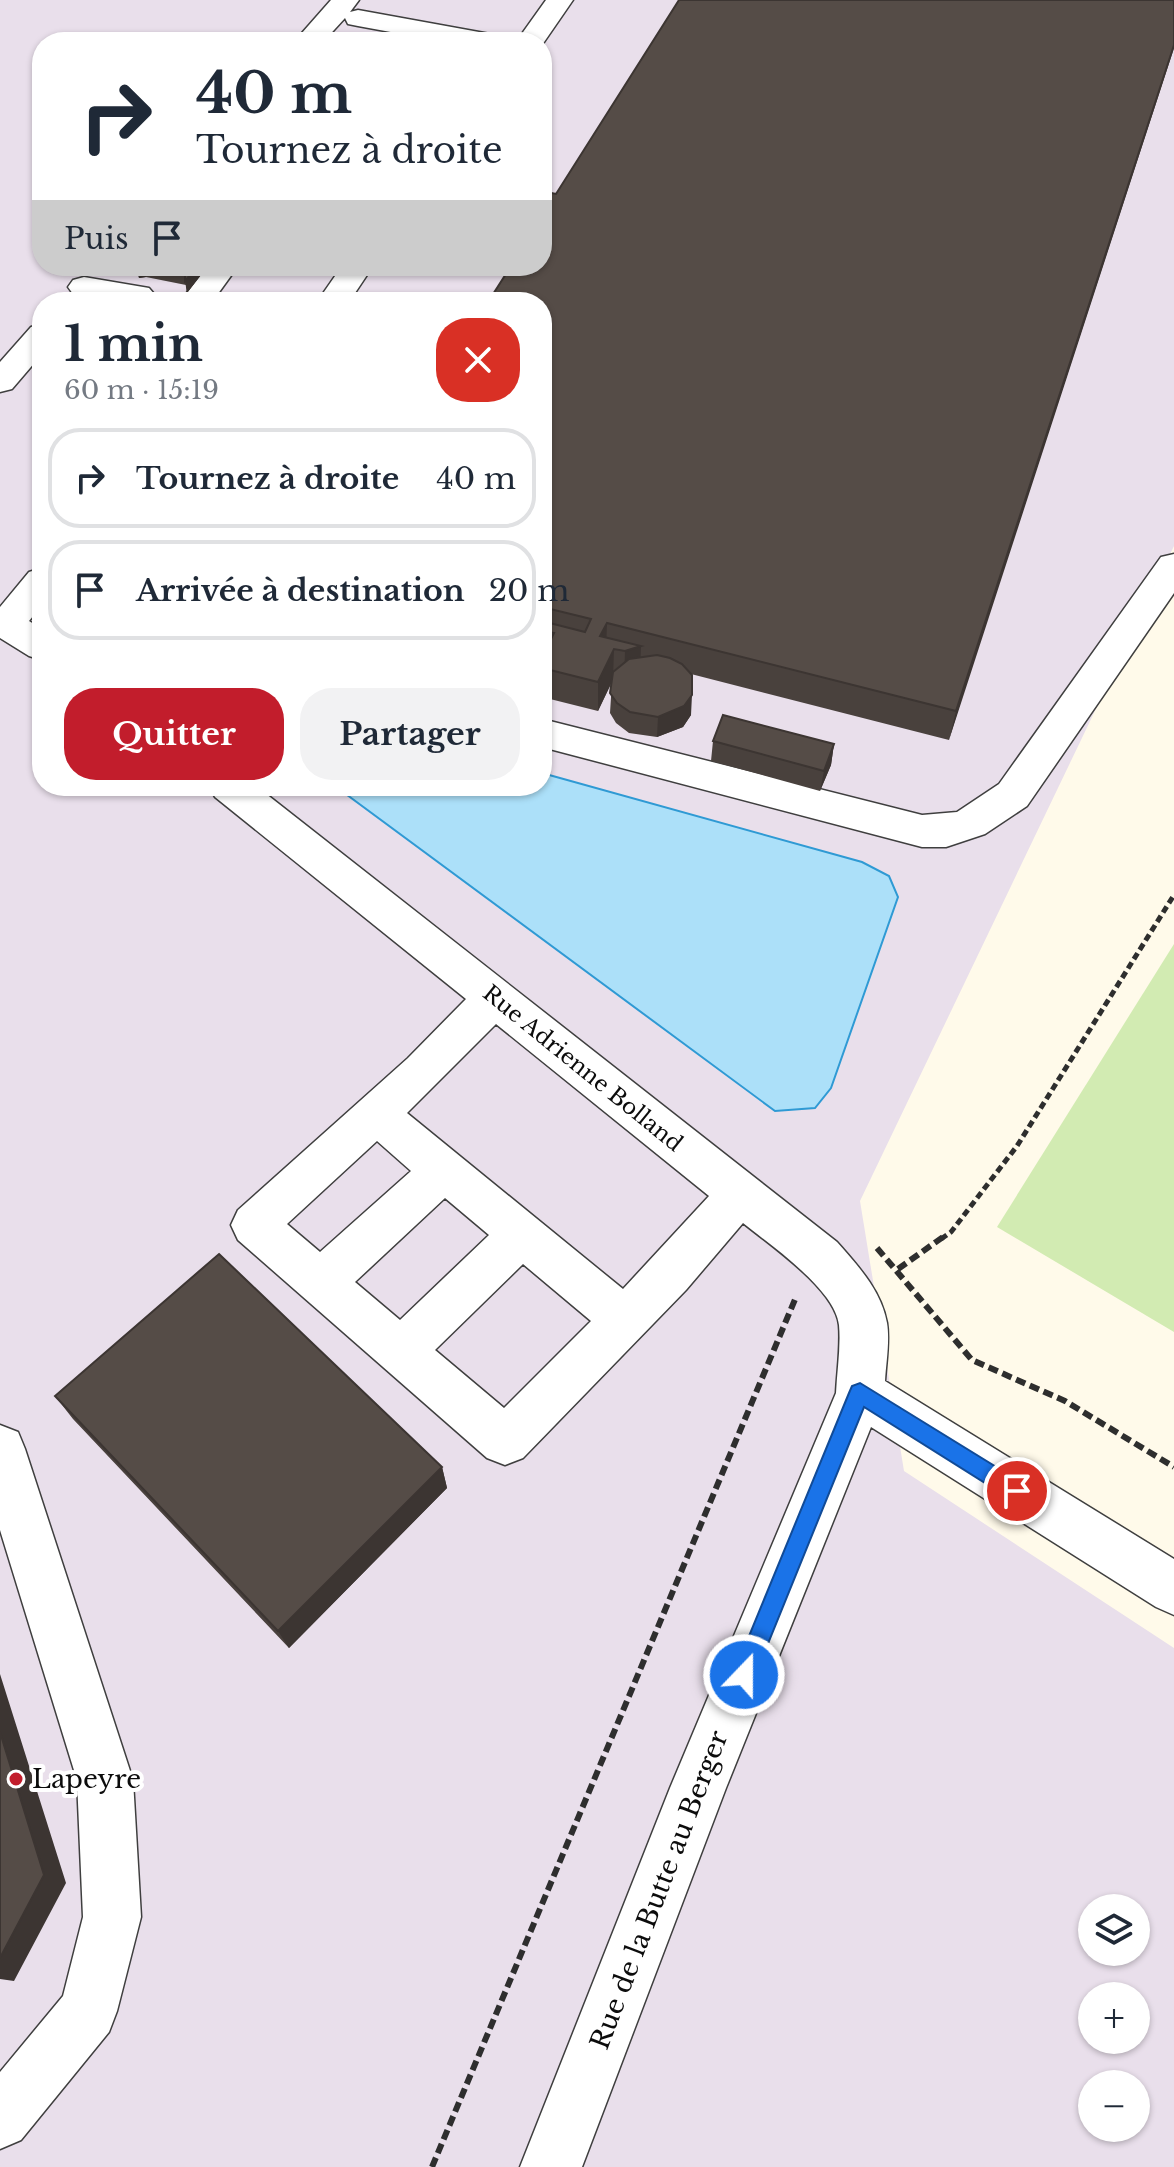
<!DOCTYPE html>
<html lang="fr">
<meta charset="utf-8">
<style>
:root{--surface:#fff;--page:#f2f2f3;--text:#1f2937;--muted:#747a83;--line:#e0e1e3;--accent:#c21d2c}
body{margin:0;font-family:"Libre Baskerville",serif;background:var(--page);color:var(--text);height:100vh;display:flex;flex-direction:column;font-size:30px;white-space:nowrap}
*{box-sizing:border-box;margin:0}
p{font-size:26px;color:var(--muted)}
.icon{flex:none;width:44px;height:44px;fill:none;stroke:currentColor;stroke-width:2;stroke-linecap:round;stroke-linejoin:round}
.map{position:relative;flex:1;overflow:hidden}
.details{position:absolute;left:32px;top:292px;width:520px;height:504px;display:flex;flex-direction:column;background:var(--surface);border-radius:32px;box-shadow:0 2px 6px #0004}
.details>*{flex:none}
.banner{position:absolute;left:32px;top:32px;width:520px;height:244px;border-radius:32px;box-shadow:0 2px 6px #0004;background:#fff;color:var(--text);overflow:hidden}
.controls{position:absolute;left:1078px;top:1894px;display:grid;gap:16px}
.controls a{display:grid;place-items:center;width:72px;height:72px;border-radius:50%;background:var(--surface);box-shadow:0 2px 6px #0004;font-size:40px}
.pin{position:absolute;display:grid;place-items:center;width:68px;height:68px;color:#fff;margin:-34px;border:4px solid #fff;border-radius:50%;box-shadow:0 2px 8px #0007}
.me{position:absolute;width:88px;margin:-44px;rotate:22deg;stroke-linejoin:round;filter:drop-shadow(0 0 6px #0008)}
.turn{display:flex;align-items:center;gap:28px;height:168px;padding:0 32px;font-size:36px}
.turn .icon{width:104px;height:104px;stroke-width:2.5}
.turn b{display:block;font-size:56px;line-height:68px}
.then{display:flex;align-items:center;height:76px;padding:0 32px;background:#0003;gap:16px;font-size:30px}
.round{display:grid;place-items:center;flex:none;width:84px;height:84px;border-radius:32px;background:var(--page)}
.head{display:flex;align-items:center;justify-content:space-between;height:136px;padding:0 32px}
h1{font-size:48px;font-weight:800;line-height:60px}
.button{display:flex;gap:16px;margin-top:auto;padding:16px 32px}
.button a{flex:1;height:92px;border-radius:32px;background:var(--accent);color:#fff;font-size:32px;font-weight:800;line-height:92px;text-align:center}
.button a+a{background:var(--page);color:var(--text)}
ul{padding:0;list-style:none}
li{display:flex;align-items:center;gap:24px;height:100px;margin:0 16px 12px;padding:0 16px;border:4px solid var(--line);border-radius:32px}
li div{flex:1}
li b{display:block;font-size:30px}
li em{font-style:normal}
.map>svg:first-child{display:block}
.industrial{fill:#e9dfeb;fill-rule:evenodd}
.green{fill:#d2ebb2}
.water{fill:#ace0f9;stroke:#2f9ad4;stroke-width:2}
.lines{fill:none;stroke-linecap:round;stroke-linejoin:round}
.minor-casing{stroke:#3f3f3f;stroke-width:3}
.path-far1{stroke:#2e2e2e;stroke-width:5;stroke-dasharray:7 4;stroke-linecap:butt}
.path{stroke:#2e2e2e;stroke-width:6;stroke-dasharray:10 5;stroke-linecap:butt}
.minor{fill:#fff;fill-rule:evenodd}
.wall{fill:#49413d}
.shaded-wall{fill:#3c3532}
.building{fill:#554c47;stroke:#3c3532;stroke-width:2}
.route{fill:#1a73e8;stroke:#114b97;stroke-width:2}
.poi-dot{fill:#c21d2c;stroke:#fff;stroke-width:3}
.labels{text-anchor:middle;stroke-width:8;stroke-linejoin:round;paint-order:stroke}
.street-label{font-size:22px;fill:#0c0c0c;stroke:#fff}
.near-poi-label{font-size:26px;fill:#0c0c0c;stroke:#fff;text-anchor:start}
.near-street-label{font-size:26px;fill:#0c0c0c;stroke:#fff}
</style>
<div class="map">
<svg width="1174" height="2167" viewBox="0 0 1174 2167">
<rect width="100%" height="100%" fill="#fffaea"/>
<path class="industrial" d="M0,0H1174V546L860,1201L904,1471L1174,1648V2167H0ZM42,42H542V266H42ZM42,302H542V786H42ZM1092,1908H1136V1952H1092ZM1092,1996H1136V2040H1092ZM1092,2084H1136V2128H1092Z"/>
<path class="green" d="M1174,944V1332L997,1227Z"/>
<path class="water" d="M542,773L862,862L889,876L898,897L831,1088L815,1108L775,1111L335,786H542Z"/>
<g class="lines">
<defs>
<path id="minor" d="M331,0H359L350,12L358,10L490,34L500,36L504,42H445L358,26L348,24L345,18L323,42H294Z
M546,0H573L542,45V42H516Z
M207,266H238L212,302H180Z
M342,266H373L349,302H317Z
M84,277L149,288L161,302H120L73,294L68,287L73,280Z
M42,324V354L12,389L0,392V362L31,327Z
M1174,554V593L1027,806L985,834L946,847H922L542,747V719L922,815L957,812L999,784L1161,557Z
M42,568V605L29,621L42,629V660L29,656L0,638V607L29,572Z
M209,786H256L837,1242C858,1266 881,1290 887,1323C890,1341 886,1363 885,1381L1174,1559V1615L1156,1607L871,1427L726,1788L582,2167H520L670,1788L836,1393C837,1371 841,1347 839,1325C835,1289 770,1245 743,1223L686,1290L523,1458L505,1465L487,1458L238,1240L231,1225L238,1210L408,1058L466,999L215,797ZM496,1024L709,1196L623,1289L407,1113ZM377,1141L411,1171L320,1252L287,1224ZM445,1198L489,1235L400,1320L355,1282ZM523,1264L591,1321L504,1408L435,1350Z
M0,1425L18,1432L25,1449L133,1780L141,1917L117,2011L109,2032L21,2140L0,2149V2072L63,1996L83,1917L77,1780L0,1530Z"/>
</defs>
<use href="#minor" class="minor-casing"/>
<path class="path-far1" d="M941,1239L951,1232L1017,1146L1174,895"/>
<path class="path" d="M877,1248L972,1360L1065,1401L1174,1467
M898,1269L943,1237
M432,2167L796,1297"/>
<use href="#minor" class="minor"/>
</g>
<path class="wall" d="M1174,0L949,740L691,674V715L683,727L657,737L629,733L616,723L610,713L612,682L598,711L542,697V302L556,194Z
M137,266H208L187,293L186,285L146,277L139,278Z
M713,741L834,744L831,765L820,791L711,761Z
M55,1396L442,1467L447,1488L289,1648L73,1419Z"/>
<path class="shaded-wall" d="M1174,45V48L949,740L956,711Z
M143,266L146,277L139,278L136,267Z
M183,266H208L187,293L185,281L186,280Z
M607,623L606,653L600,636Z
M641,646L640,676L624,681L625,651Z
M614,649L613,679L598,711V682Z
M692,695L691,715L683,727L657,737L658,717Z
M834,744L831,765L820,791L824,771Z
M442,1467L447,1488L289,1648L278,1631Z
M0,1674L66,1883L14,1981L0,1979Z"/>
<path class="building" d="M679,0H1174V45L956,711L607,623L600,636L641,646L625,651L614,649L598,682L542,668V657L554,633L542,631V621L585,632L591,619L542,607V302H488L511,266H542V191L556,194Z
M192,266H197L185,281V274Z
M657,655L670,658L682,664L692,675V695L684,706L658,717L630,712L617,703L610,693L613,672L629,659Z
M723,715L834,744L824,771L713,741Z
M219,1254L442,1467L278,1631L55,1396Z
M0,1732L44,1875L0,1958Z"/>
<path class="route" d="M860,1383L1024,1484L1027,1491L1024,1498L1017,1501L1009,1498L864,1407L752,1683L744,1686L736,1683L733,1675L849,1393L852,1386Z"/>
<circle class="poi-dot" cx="16" cy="1779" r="8"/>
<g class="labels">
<g class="street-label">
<text transform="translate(583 1068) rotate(39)" y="8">Rue Adrienne Bolland</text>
</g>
<g class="near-poi-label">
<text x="32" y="1788">Lapeyre</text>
</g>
<g class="near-street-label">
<text transform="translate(659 1890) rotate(-69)" y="9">Rue de la Butte au Berger</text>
</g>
</g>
</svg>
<div class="controls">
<a><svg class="icon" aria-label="layers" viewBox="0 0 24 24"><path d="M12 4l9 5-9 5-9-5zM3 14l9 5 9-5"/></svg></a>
<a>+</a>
<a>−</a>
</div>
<div class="pin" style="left:1017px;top:1491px;background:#d93025"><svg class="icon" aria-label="arrive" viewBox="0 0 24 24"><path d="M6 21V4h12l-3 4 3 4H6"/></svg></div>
<svg class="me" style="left:744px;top:1675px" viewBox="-20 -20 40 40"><circle r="17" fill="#1a73e8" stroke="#fff" stroke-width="3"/><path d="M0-11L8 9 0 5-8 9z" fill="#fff"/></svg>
<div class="banner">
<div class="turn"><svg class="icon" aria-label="right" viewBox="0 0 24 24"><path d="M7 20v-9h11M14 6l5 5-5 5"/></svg><div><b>40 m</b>Tournez à droite</div></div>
<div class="then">Puis<svg class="icon" aria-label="arrive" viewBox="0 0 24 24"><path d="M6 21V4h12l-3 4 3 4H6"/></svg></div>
</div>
<section class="details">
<div class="head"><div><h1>1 min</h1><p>60 m · 15:19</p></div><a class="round" style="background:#d93025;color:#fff"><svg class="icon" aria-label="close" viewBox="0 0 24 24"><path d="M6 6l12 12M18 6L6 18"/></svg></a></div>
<ul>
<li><svg class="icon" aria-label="right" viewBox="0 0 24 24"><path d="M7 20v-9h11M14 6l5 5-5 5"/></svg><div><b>Tournez à droite</b></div><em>40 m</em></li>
<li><svg class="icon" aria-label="arrive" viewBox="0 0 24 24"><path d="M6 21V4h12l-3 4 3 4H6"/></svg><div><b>Arrivée à destination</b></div><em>20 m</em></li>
</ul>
<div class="button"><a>Quitter</a><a>Partager</a></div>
</section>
</div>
